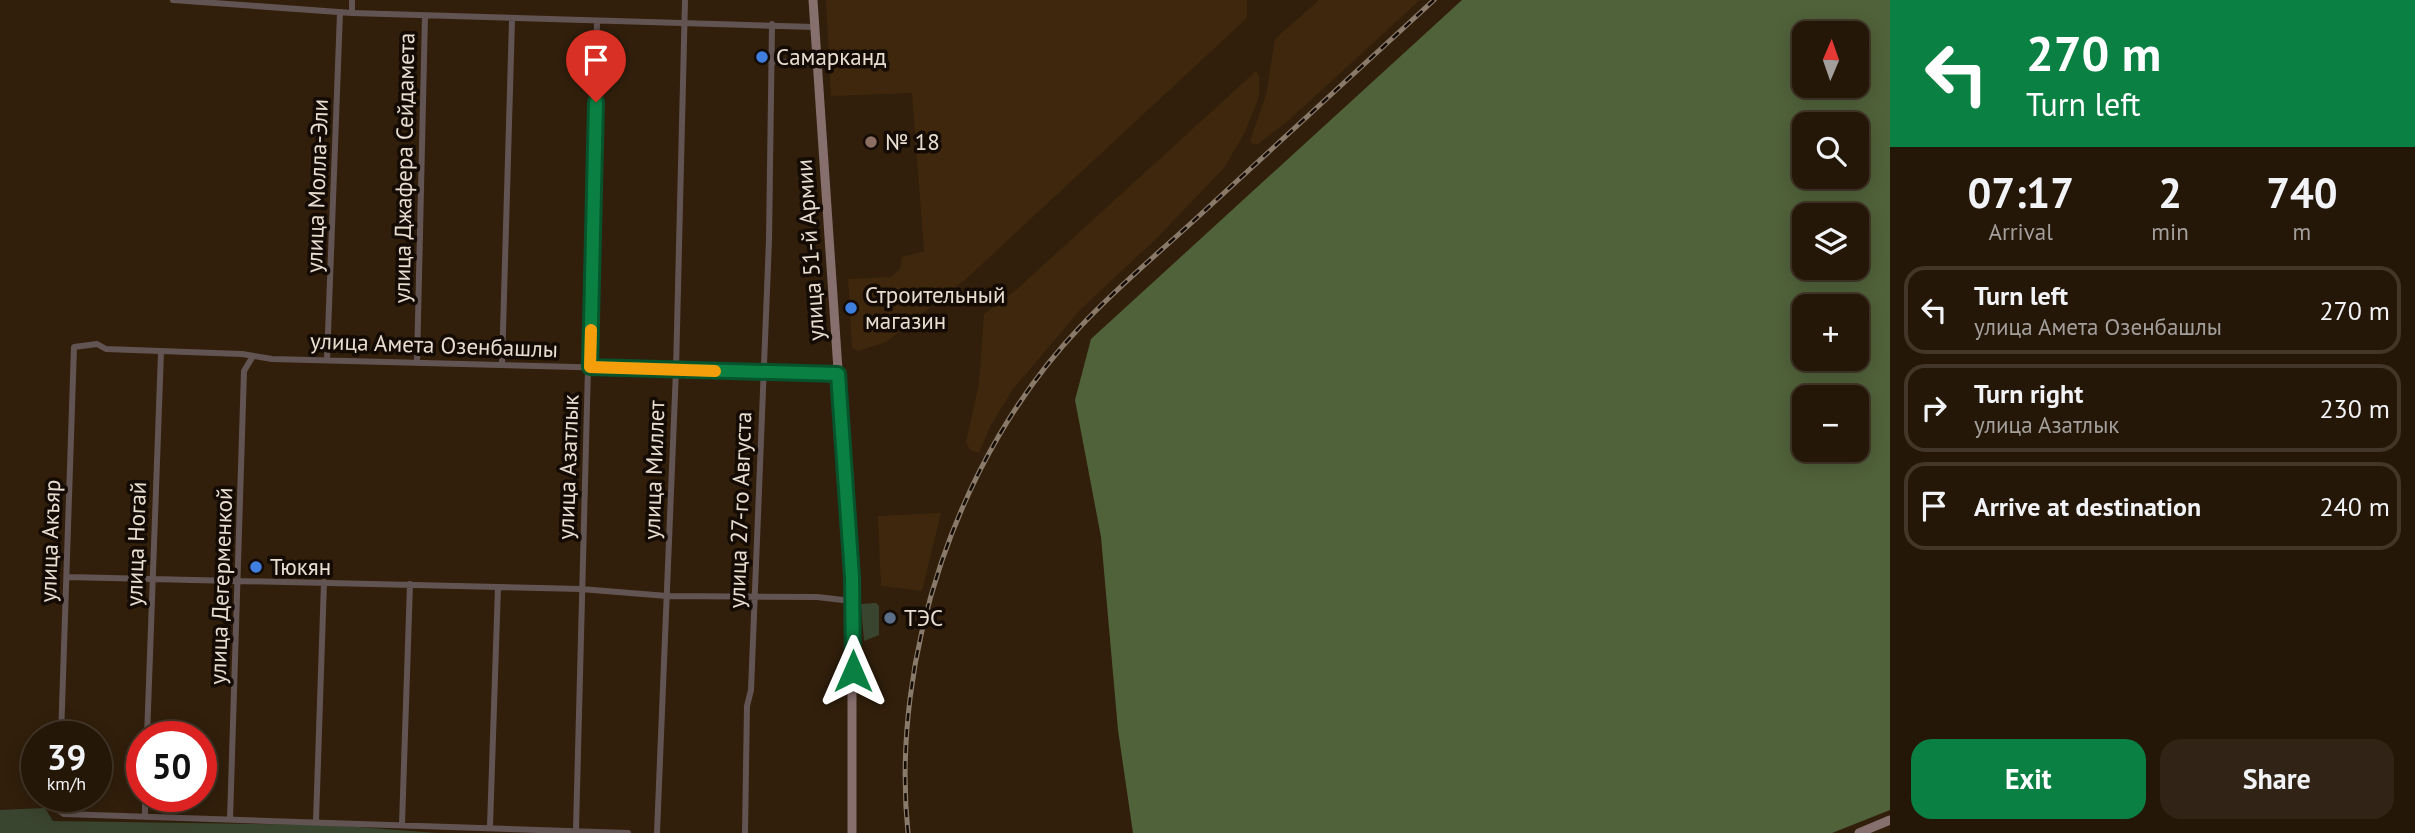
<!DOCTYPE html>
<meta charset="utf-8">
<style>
:root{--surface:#251708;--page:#312416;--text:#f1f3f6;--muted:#a39f9c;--line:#423629;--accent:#0b8043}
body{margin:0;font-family:"PT Sans",sans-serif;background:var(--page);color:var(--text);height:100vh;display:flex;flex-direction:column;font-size:26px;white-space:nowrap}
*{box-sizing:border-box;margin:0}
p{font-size:23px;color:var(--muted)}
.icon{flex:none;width:38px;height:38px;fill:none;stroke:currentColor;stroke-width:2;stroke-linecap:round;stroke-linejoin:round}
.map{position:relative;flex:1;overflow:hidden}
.details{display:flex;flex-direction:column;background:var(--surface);width:525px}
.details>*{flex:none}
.top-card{background:#0b8043;color:#fff;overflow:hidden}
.needle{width:46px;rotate:2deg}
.buttons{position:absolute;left:1792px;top:21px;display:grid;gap:14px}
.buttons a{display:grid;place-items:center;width:77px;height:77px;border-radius:14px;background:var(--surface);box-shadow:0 4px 18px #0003,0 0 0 2px var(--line);font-size:35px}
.speed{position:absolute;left:21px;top:721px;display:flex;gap:14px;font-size:35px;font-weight:700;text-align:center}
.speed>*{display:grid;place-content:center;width:91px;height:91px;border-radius:50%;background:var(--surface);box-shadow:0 4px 18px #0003,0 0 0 2px var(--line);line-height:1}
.speed small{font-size:18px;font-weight:400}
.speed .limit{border:10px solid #d22;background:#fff;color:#111}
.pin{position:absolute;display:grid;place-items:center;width:60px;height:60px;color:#fff;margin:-72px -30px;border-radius:50% 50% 50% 0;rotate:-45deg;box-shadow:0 0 7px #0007}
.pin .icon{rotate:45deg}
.me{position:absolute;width:77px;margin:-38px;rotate:0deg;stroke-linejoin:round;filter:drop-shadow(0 0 5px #0008)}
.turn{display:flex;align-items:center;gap:24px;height:147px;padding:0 21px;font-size:32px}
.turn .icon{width:91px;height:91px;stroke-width:2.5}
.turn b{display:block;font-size:49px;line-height:60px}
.eta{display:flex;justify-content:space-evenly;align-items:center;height:119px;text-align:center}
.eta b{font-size:42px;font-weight:700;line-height:49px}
.cta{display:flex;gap:14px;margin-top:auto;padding:14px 21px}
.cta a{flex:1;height:80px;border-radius:21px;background:var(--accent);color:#fff;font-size:28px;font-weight:700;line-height:80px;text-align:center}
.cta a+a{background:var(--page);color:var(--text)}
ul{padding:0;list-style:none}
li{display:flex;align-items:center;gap:21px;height:88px;margin:0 14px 10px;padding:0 7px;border:4px solid var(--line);border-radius:21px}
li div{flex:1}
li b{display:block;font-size:26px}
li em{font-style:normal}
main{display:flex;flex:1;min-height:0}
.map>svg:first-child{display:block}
.built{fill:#3e270d}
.green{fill:#3a452f}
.forest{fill:#50623a;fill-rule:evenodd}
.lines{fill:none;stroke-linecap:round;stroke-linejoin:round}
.street{stroke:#625453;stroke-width:6}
.secondary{stroke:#866f6d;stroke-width:9}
.rail-casing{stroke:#897a6a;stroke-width:5}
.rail{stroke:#130b04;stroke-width:2.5;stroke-dasharray:8;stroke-linecap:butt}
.route-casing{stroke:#07532c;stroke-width:18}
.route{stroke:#0b8043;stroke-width:12}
.slow{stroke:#f59e0b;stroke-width:12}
.shop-dot{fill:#3f7fe0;stroke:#130b04;stroke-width:2.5}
.education-dot{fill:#8d6e63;stroke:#130b04;stroke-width:2.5}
.service-dot{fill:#5c6f8a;stroke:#130b04;stroke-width:2.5}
.labels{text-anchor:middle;stroke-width:7;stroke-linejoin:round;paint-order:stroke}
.poi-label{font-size:23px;fill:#e9ddd1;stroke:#130b04;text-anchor:start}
.street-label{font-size:23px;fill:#e9ddd1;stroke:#130b04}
</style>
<main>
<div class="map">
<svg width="1890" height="833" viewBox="0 0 1890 833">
<rect width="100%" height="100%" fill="#311f0b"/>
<path class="built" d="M826,0H1247V18L965,280L886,342L858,351L852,348L848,279L891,277L900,269L902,257L924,251L912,93L831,96Z
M1319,0H1420L1288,121L1258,144H1253L1250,141L1266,95L1275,39Z
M1256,71L1259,77V97L1245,132L1224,168L1156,239L1081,309L1013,389L991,425L979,453L970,450L966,442L979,384L984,314L1016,290Z
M941,513L922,591L881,586L878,516Z"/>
<path class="green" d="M876,603L879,606V635L864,641L861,604Z
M45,808L53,821L332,825L437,833H0V810Z"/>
<path class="forest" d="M1462,0H1890V810L1832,833H1133L1118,730L1101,537L1075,400L1091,339ZM1804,33H1857V86H1804ZM1804,124H1857V177H1804ZM1804,215H1857V268H1804ZM1804,306H1857V359H1804ZM1804,397H1857V450H1804Z"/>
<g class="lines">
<path class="street" d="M173,0L352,13L815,27
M352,13V0
M771,61L817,64
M327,360L340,12
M417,362L425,16
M502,365L512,20
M67,577L581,589L667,596L817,597L852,601
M61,737L74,347L97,344L106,349L242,354L272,359L838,374
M147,737L161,352
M56,796L57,809L64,814L628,833
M145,816V796
M230,819L244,371L253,356
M316,821L324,582
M402,824L410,584
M490,826L498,587
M576,829L597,22
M657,833L676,370L685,0
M745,833L747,706L751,690L769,240L772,24"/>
<path class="secondary" d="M813,0L852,577V833
M1859,833L1890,820"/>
<defs>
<path id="rail" d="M908,833C890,657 958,455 1080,327C1117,287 1160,252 1200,215C1278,143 1356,72 1434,0"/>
</defs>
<use href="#rail" class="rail-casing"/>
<use href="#rail" class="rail"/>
</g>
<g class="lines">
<defs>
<path id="route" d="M596,102L590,367L838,374L852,577L853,671"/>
</defs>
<use href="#route" class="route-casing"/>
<use href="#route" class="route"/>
<path class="slow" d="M591,330L590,367L715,371"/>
</g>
<g class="shop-dot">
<circle cx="762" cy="57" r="7"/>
<circle cx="851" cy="308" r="7"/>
<circle cx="256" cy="567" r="7"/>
</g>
<circle class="education-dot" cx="871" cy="142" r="7"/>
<circle class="service-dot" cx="890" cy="618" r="7"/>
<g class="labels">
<g class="poi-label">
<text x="776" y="65">Самарканд</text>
<text x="885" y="150">№ 18</text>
<text x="865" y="303">Строительный<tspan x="865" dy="26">магазин</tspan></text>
<text x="270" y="575">Тюкян</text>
<text x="904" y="626">ТЭС</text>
</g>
<g class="street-label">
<text transform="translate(404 168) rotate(-89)" y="8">улица Джафера Сейдамета</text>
<text transform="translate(317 186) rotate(-88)" y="8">улица Молла-Эли</text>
<text transform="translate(810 250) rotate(-94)" y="8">улица 51-й Армии</text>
<text transform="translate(434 345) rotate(2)" y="8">улица Амета Озенбашлы</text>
<text transform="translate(568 467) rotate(-88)" y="8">улица Азатлык</text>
<text transform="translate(654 470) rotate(-88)" y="8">улица Миллет</text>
<text transform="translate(740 510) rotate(-88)" y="8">улица 27-го Августа</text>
<text transform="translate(50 541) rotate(-88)" y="8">улица Акъяр</text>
<text transform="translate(136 544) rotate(-88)" y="8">улица Ногай</text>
<text transform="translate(221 586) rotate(-88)" y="8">улица Дегерменкой</text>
</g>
</g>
</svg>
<div class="buttons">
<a><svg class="needle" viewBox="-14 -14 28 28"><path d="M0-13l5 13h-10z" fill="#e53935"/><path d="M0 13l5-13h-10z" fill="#a39f9c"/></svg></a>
<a><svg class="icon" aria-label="search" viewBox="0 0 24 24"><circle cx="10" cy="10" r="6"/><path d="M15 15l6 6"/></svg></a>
<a><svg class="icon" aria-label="layers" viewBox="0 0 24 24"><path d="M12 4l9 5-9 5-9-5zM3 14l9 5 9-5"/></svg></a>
<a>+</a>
<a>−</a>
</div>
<div class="speed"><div>39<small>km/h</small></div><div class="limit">50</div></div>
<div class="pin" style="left:596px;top:102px;background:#d93025"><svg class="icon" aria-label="arrive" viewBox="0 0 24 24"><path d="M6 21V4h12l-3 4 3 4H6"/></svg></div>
<svg class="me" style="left:853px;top:671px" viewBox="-20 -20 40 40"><path d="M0-17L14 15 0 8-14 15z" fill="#0b8043" stroke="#fff" stroke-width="4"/></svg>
</div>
<section class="details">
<div class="top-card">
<div class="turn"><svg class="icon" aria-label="left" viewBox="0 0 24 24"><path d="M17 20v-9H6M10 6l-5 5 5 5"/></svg><div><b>270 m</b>Turn left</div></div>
</div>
<div class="eta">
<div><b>07:17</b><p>Arrival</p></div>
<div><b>2</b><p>min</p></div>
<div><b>740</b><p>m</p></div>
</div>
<ul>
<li><svg class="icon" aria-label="left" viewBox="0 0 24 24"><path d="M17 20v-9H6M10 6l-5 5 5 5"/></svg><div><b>Turn left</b><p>улица Амета Озенбашлы</p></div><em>270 m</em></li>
<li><svg class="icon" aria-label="right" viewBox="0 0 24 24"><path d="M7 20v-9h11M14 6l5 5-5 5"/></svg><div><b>Turn right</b><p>улица Азатлык</p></div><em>230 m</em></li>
<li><svg class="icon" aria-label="arrive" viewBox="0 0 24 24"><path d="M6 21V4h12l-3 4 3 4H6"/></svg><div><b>Arrive at destination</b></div><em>240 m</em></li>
</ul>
<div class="cta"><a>Exit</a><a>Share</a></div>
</section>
</main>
